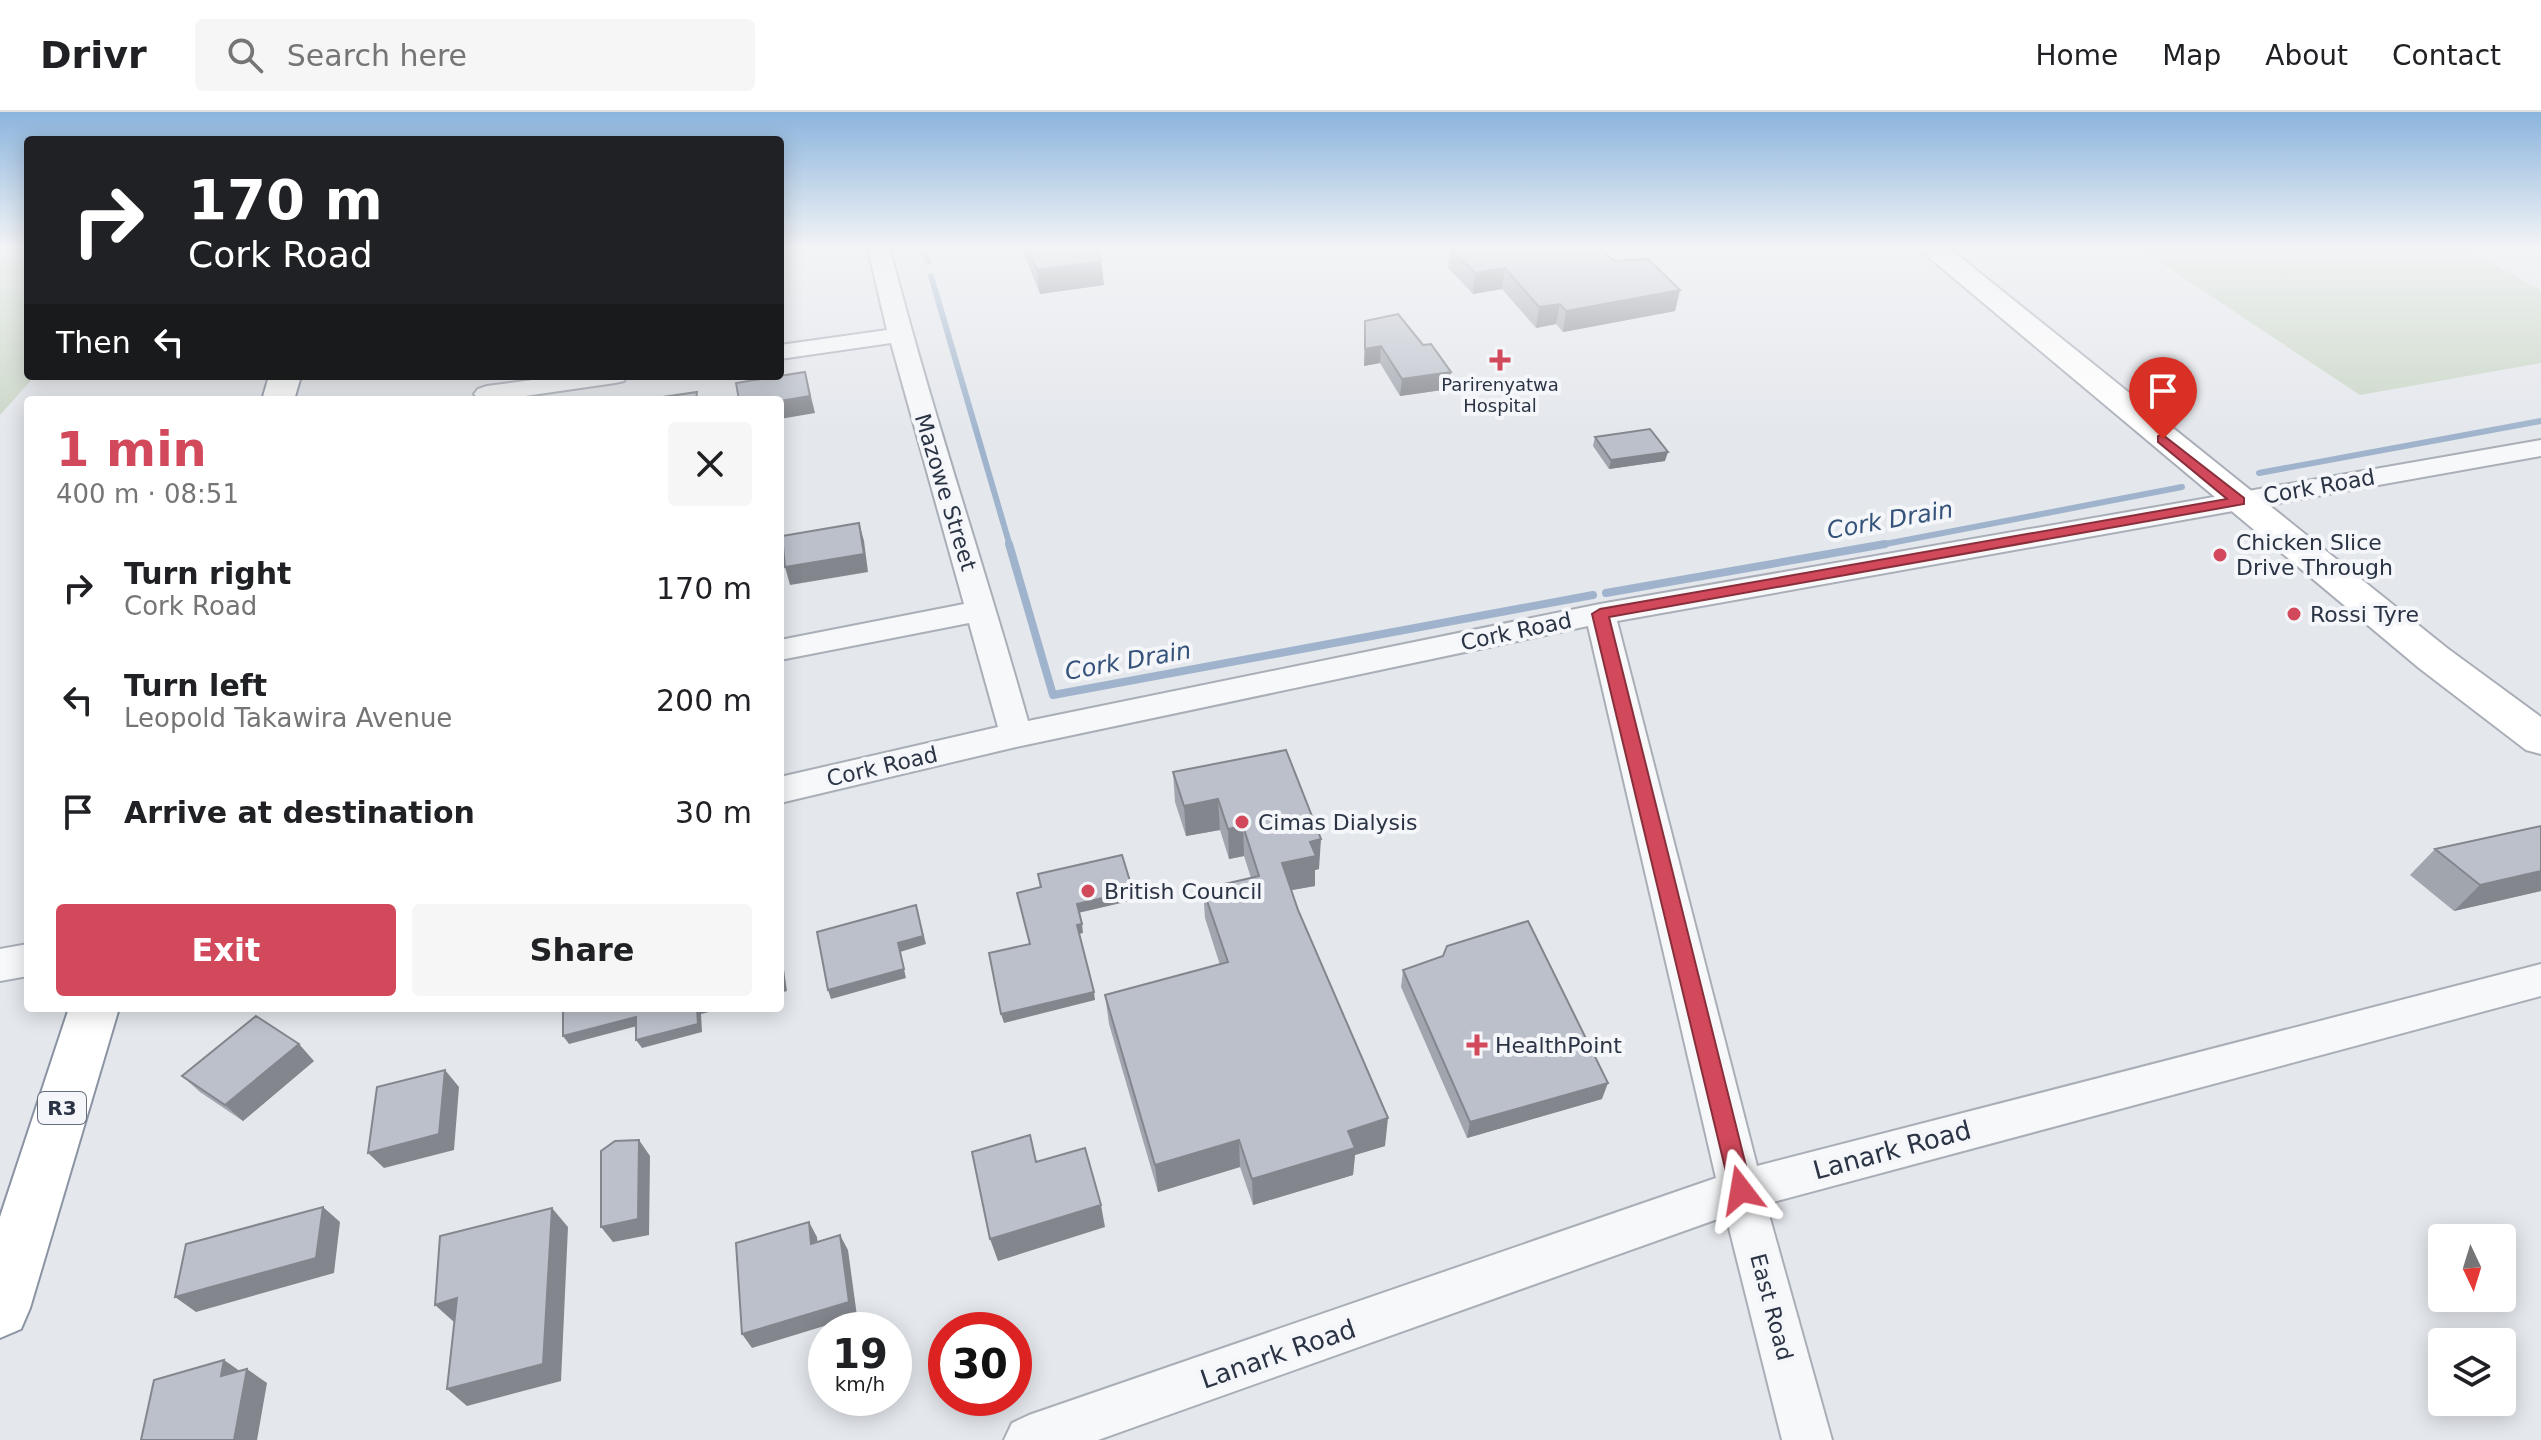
<!DOCTYPE html>
<meta charset="utf-8">
<style>
:root{--surface:#fff;--page:#f6f6f6;--text:#202124;--muted:#757577;--line:#e0e0e0;--accent:#d1495b}
body{margin:0;font-family:"DejaVu Sans",sans-serif;background:var(--page);color:var(--text);height:100vh;display:flex;flex-direction:column;font-size:30px;white-space:nowrap}
*{box-sizing:border-box;margin:0}
p{font-size:26px;color:var(--muted)}
.icon{flex:none;width:44px;height:44px;fill:none;stroke:currentColor;stroke-width:2;stroke-linecap:round;stroke-linejoin:round}
.map{position:relative;flex:1;overflow:hidden}
.side{position:absolute;left:24px;top:284px;width:760px;height:616px;display:flex;flex-direction:column;background:var(--surface);border-radius:8px;box-shadow:0 4px 20px #0003}
.side>*{flex:none}
.hud{position:absolute;left:24px;top:24px;width:760px;height:244px;border-radius:8px;box-shadow:0 4px 20px #0003;background:#202124;color:#fff;overflow:hidden}
.needle{width:52px;rotate:176deg}
.tools{position:absolute;left:2428px;top:1112px;display:grid;gap:16px}
.tools a{display:grid;place-items:center;width:88px;height:88px;border-radius:8px;background:var(--surface);box-shadow:0 4px 20px #0003;font-size:40px}
.speed{position:absolute;left:808px;top:1200px;display:flex;gap:16px;font-size:40px;font-weight:700;text-align:center}
.speed>*{display:grid;place-content:center;width:104px;height:104px;border-radius:50%;background:var(--surface);box-shadow:0 4px 20px #0003;line-height:1}
.speed small{font-size:20px;font-weight:400}
.speed .limit{border:12px solid #d22;background:#fff;color:#111}
.pin{position:absolute;display:grid;place-items:center;width:68px;height:68px;color:#fff;margin:-82px -34px;border-radius:50% 50% 50% 0;rotate:-45deg;box-shadow:0 0 8px #0007}
.pin .icon{rotate:45deg}
.me{position:absolute;width:88px;margin:-44px;rotate:346deg;stroke-linejoin:round;filter:drop-shadow(0 0 6px #0008)}
.turn{display:flex;align-items:center;gap:28px;height:168px;padding:0 32px;font-size:36px}
.turn .icon{width:104px;height:104px;stroke-width:2.5}
.turn b{display:block;font-size:56px;line-height:68px}
.then{display:flex;align-items:center;height:76px;padding:0 32px;background:#0003;gap:16px;font-size:30px}
.round{display:grid;place-items:center;flex:none;width:84px;height:84px;border-radius:8px;background:var(--page)}
.headline{display:flex;align-items:center;justify-content:space-between;height:136px;padding:0 32px}
h1{font-size:48px;font-weight:700;line-height:60px;color:var(--accent)}
.action{display:flex;gap:16px;margin-top:auto;padding:16px 32px}
.action a{flex:1;height:92px;border-radius:8px;background:var(--accent);color:#fff;font-size:32px;font-weight:700;line-height:92px;text-align:center}
.action a+a{background:var(--page);color:var(--text)}
ul{padding:0;list-style:none}
li{display:flex;align-items:center;gap:24px;height:112px;padding:0 32px}
li div{flex:1}
li b{display:block;font-size:30px}
li em{font-style:normal}
header{display:flex;align-items:center;gap:48px;box-sizing:border-box;height:112px;padding:0 40px;background:var(--surface);border-bottom:2px solid var(--line)}
header strong{font-size:38px}
nav{display:flex;gap:44px;margin-inline-start:auto;font-size:28px}
.search{width:560px;height:72px;background:var(--page);display:flex;align-items:center;gap:20px;box-sizing:border-box;padding:0 28px;border-radius:8px;color:var(--muted);font-size:30px}
.map>svg:first-child{display:block}
.green{fill:#c9d6c5}
.lines{fill:none;stroke-linecap:round;stroke-linejoin:round}
.stream-far1{stroke:#9fb4cc;stroke-width:6}
.stream{stroke:#9fb4cc;stroke-width:8}
.street-casing{stroke:#a9aeb7;stroke-width:4}
.secondary-casing{stroke:#a9aeb7;stroke-width:4}
.highway-casing{stroke:#8b94a3;stroke-width:4}
.street{fill:#f7f8fa;fill-rule:evenodd}
.secondary{fill:#fff;fill-rule:evenodd}
.highway{fill:#fff;fill-rule:evenodd}
.wall{fill:#a1a5ae}
.shaded-wall{fill:#83868d}
.building{fill:#bbc0ca;stroke:#83868d;stroke-width:2}
.route{fill:#d1495b;stroke:#882f3b;stroke-width:2}
.poi-dot{fill:#d1495b;stroke:#f4f6f9;stroke-width:3}
.labels{text-anchor:middle;stroke-width:8;stroke-linejoin:round;paint-order:stroke}
.far-poi-label{font-size:18px;fill:#2b3445;stroke:#f4f6f9}
.shield{fill:#f4f6f9;stroke:#676e7b;stroke-width:2}
.shield-label{font-size:20px;font-weight:bold;fill:#2b3445}
.street-label{font-size:22px;fill:#2b3445;stroke:#f4f6f9}
.poi-label{font-size:22px;fill:#2b3445;stroke:#f4f6f9;text-anchor:start}
.water-label{font-size:24px;font-style:italic;fill:#34527a;stroke:#f4f6f9}
.near-street-label{font-size:26px;fill:#2b3445;stroke:#f4f6f9}
</style>
<header>
<strong>Drivr</strong>
<div class="search"><svg class="icon" aria-label="search" viewBox="0 0 24 24"><circle cx="10" cy="10" r="6"/><path d="M15 15l6 6"/></svg>Search here</div>
<nav><a>Home</a><a>Map</a><a>About</a><a>Contact</a></nav>
</header>
<div class="map">
<svg width="2541" height="1328" viewBox="0 0 2541 1328">
<rect width="100%" height="100%" fill="#e4e7ec"/>
<path class="green" d="M0,137H28V264H35L0,303Z
M2140,137H2466L2541,178V251L2360,283Z"/>
<g class="lines">
<path class="stream-far1" d="M924,137L928,150
M931,164L1010,434
M2259,361L2541,309
M1875,434L2182,375"/>
<path class="stream" d="M1009,432L1053,583L1593,483
M1606,481L1885,432"/>
<defs>
<path id="street" d="M868,137H890C931,297 984,452 1028,609L1600,492L2541,328V344L1617,509L1757,1054L2541,852V884L1766,1092L1832,1328H1782L1726,1104L1098,1328H1004L1012,1311L1029,1303L1716,1066L1588,514L1016,635L780,691V665L998,615L969,511L780,548V528L964,492L891,231L780,247V233L887,218Z
M562,264H627L624,269L615,271L498,288L478,287L474,282L478,277L487,274Z
M28,832V864L0,869V837Z"/>
<path id="secondary" d="M1919,137H1950L2447,536L2541,605V642L2526,638L2419,556Z"/>
<path id="highway" d="M269,264H301L294,288H262Z
M69,896H119L30,1196L21,1217L0,1226V1105Z"/>
</defs>
<use href="#street" class="street-casing"/>
<use href="#secondary" class="secondary-casing"/>
<use href="#highway" class="highway-casing"/>
<use href="#street" class="street"/>
<use href="#secondary" class="secondary"/>
<use href="#highway" class="highway"/>
</g>
<path class="wall" d="M1022,137H1096L1101,149L1104,173L1040,182Z
M1450,137H1601L1614,149L1680,178L1675,199L1563,220L1556,212L1536,216L1502,177L1473,182L1448,156Z
M1365,209L1423,233L1451,260L1449,277L1400,284L1380,251L1364,254Z
M1595,325L1665,349L1609,357L1593,334Z
M1286,638L1319,757L1315,758V774L1291,778L1385,1034L1355,1043L1353,1063L1253,1093L1240,1055L1158,1080L1109,912L1105,883L1220,853L1205,806L1203,777L1251,766L1244,744L1229,747L1220,718L1186,724L1175,690L1173,660Z
M2541,714V779L2454,799L2410,763L2435,737Z
M1443,844L1602,987L1467,1026L1401,875L1403,858Z
M314,949L243,1009L200,980L182,964Z"/>
<path class="shaded-wall" d="M1101,149L1104,173L1040,182L1037,158Z
M1505,156L1502,177L1473,182L1475,161Z
M1680,178L1675,199L1563,220L1566,199Z
M1560,192L1556,212L1536,216L1539,195Z
M1381,234L1380,251L1364,254L1365,237Z
M805,260L815,301L780,307V289Z
M1451,260L1449,277L1400,284L1402,267Z
M1668,340L1665,349L1609,357L1611,348Z
M859,411L864,429L868,460L790,473L785,455Z
M1218,687L1220,718L1186,724L1184,694Z
M1243,714L1244,744L1229,747L1228,717Z
M1321,727L1319,757L1315,758V774L1281,780L1282,751L1310,730Z
M2541,759V779L2454,799L2480,773Z
M1133,779L1134,788L1078,801L1077,792Z
M916,793L926,832L900,840L906,866L831,887L828,878L898,831Z
M1082,812L1083,821L1079,822L1077,813Z
M780,829L787,879L780,881Z
M1094,880L1095,888L1004,911L1001,902Z
M697,896H724L701,902L702,920L642,936L636,928Z
M636,905L641,913L569,932L563,924Z
M299,932L314,949L243,1009L225,993Z
M445,958L459,975L454,1038L384,1056L368,1041Z
M1608,971L1602,987L1467,1026L1470,1010Z
M1388,1006L1385,1034L1355,1043L1353,1063L1253,1093L1252,1067L1348,1019Z
M639,1028L650,1044L649,1123L613,1130L601,1115Z
M1239,1028L1240,1055L1158,1080L1155,1053Z
M1101,1093L1105,1115L998,1149L990,1127Z
M323,1095L340,1110L334,1161L196,1200L175,1185Z
M552,1096L568,1115L561,1269L467,1294L447,1277Z
M809,1110L817,1125L819,1147L811,1132Z
M840,1123L848,1138L857,1204L752,1236L742,1222Z
M457,1186L454,1210L435,1193Z
M224,1248L244,1262L221,1264Z
M247,1257L267,1271L257,1328H234Z"/>
<path class="building" d="M1028,137H1096L1101,149L1037,158Z
M1451,137H1601L1614,149L1648,147L1680,178L1566,199L1560,192L1539,195L1505,156L1475,161Z
M1398,202L1423,233L1431,232L1451,260L1402,267L1381,234L1365,237V209Z
M805,260L810,284L780,289V288H739L736,271Z
M697,280L696,288H642Z
M1650,317L1668,340L1611,348L1595,325Z
M859,411L864,442L785,455L782,424Z
M1286,638L1321,727L1310,730L1316,744L1282,751L1298,798L1388,1006L1348,1019L1355,1036L1252,1067L1239,1028L1155,1053L1105,883L1228,850L1203,777L1259,764L1243,714L1228,717L1218,687L1184,694L1173,660Z
M2541,714V759L2480,773L2435,737Z
M1122,743L1133,779L1077,792L1082,812L1077,813L1094,880L1001,902L989,841L1030,832L1017,781L1041,775L1038,762Z
M916,793L923,824L898,831L904,857L828,878L817,820Z
M1528,809L1608,971L1470,1010L1403,858L1443,844L1447,834Z
M780,845L783,871L780,872Z
M563,896H697L698,912L636,928V905L563,924Z
M256,904L299,932L225,993L182,964Z
M445,958L439,1022L368,1041L377,975Z
M1030,1023L1036,1050L1085,1036L1101,1093L990,1127L972,1040Z
M639,1028L638,1107L601,1115V1039L615,1029Z
M323,1095L316,1146L175,1185L186,1132Z
M552,1096L543,1252L447,1277L457,1186L435,1193L440,1124Z
M809,1110L811,1132L840,1123L849,1190L742,1222L736,1131Z
M224,1248L221,1264L247,1257L234,1328H141L154,1268Z"/>
<linearGradient id="sky" x2="0" y2="1"><stop stop-color="#8bb4dd"/><stop offset="0.42" stop-color="#f3f4f6"/><stop offset="1" stop-color="#f3f4f6" stop-opacity="0"/></linearGradient>
<rect width="2541" height="323" fill="url(#sky)"/>
<path class="route" d="M2163,323L2244,386V392L1609,505L1752,1078L1749,1085L1741,1088L1732,1085L1592,502L1600,497L2227,387L2158,330V324Z"/>
<g class="poi-dot">
<path d="M1496 236h8v8h8v8h-8v8h-8v-8h-8v-8h8z"/>
<circle cx="2220" cy="443" r="8"/>
<circle cx="2294" cy="502" r="8"/>
<circle cx="1242" cy="710" r="8"/>
<circle cx="1088" cy="779" r="8"/>
<path d="M1473 921h8v8h8v8h-8v8h-8v-8h-8v-8h8z"/>
</g>
<g class="labels">
<g class="far-poi-label">
<text x="1500" y="279">Parirenyatwa<tspan x="1500" dy="21">Hospital</tspan></text>
</g>
<rect class="shield" x="38" y="980" width="48" height="32" rx="6"/>
<g class="shield-label">
<text x="62" y="1003">R3</text>
</g>
<g class="street-label">
<text transform="translate(2319 374) rotate(-10)" y="8">Cork Road</text>
<text transform="translate(946 380) rotate(73)" y="8">Mazowe Street</text>
<text transform="translate(1516 519) rotate(-12)" y="8">Cork Road</text>
<text transform="translate(882 654) rotate(-13)" y="8">Cork Road</text>
<text transform="translate(1772 1195) rotate(75)" y="8">East Road</text>
</g>
<g class="poi-label">
<text x="2236" y="438">Chicken Slice<tspan x="2236" dy="25">Drive Through</tspan></text>
<text x="2310" y="510">Rossi Tyre</text>
<text x="1258" y="718">Cimas Dialysis</text>
<text x="1104" y="787">British Council</text>
<text x="1495" y="941">HealthPoint</text>
</g>
<g class="water-label">
<text transform="translate(1890 408) rotate(-10)" y="8">Cork Drain</text>
<text transform="translate(1128 549) rotate(-10)" y="8">Cork Drain</text>
</g>
<g class="near-street-label">
<text transform="translate(1892 1038) rotate(-15)" y="9">Lanark Road</text>
<text transform="translate(1278 1242) rotate(-19)" y="9">Lanark Road</text>
</g>
</g>
</svg>
<div class="tools">
<a><svg class="needle" viewBox="-14 -14 28 28"><path d="M0-13l5 13h-10z" fill="#e53935"/><path d="M0 13l5-13h-10z" fill="#757577"/></svg></a>
<a><svg class="icon" aria-label="layers" viewBox="0 0 24 24"><path d="M12 4l9 5-9 5-9-5zM3 14l9 5 9-5"/></svg></a>
</div>
<div class="speed"><div>19<small>km/h</small></div><div class="limit">30</div></div>
<div class="pin" style="left:2163px;top:327px;background:#d93025"><svg class="icon" aria-label="arrive" viewBox="0 0 24 24"><path d="M6 21V4h12l-3 4 3 4H6"/></svg></div>
<svg class="me" style="left:1741px;top:1078px" viewBox="-20 -20 40 40"><path d="M0-17L14 15 0 8-14 15z" fill="#d1495b" stroke="#fff" stroke-width="4"/></svg>
<div class="hud">
<div class="turn"><svg class="icon" aria-label="right" viewBox="0 0 24 24"><path d="M7 20v-9h11M14 6l5 5-5 5"/></svg><div><b>170 m</b>Cork Road</div></div>
<div class="then">Then<svg class="icon" aria-label="left" viewBox="0 0 24 24"><path d="M17 20v-9H6M10 6l-5 5 5 5"/></svg></div>
</div>
<section class="side">
<div class="headline"><div><h1>1 min</h1><p>400 m · 08:51</p></div><a class="round"><svg class="icon" aria-label="close" viewBox="0 0 24 24"><path d="M6 6l12 12M18 6L6 18"/></svg></a></div>
<ul>
<li><svg class="icon" aria-label="right" viewBox="0 0 24 24"><path d="M7 20v-9h11M14 6l5 5-5 5"/></svg><div><b>Turn right</b><p>Cork Road</p></div><em>170 m</em></li>
<li><svg class="icon" aria-label="left" viewBox="0 0 24 24"><path d="M17 20v-9H6M10 6l-5 5 5 5"/></svg><div><b>Turn left</b><p>Leopold Takawira Avenue</p></div><em>200 m</em></li>
<li><svg class="icon" aria-label="arrive" viewBox="0 0 24 24"><path d="M6 21V4h12l-3 4 3 4H6"/></svg><div><b>Arrive at destination</b></div><em>30 m</em></li>
</ul>
<div class="action"><a>Exit</a><a>Share</a></div>
</section>
</div>
